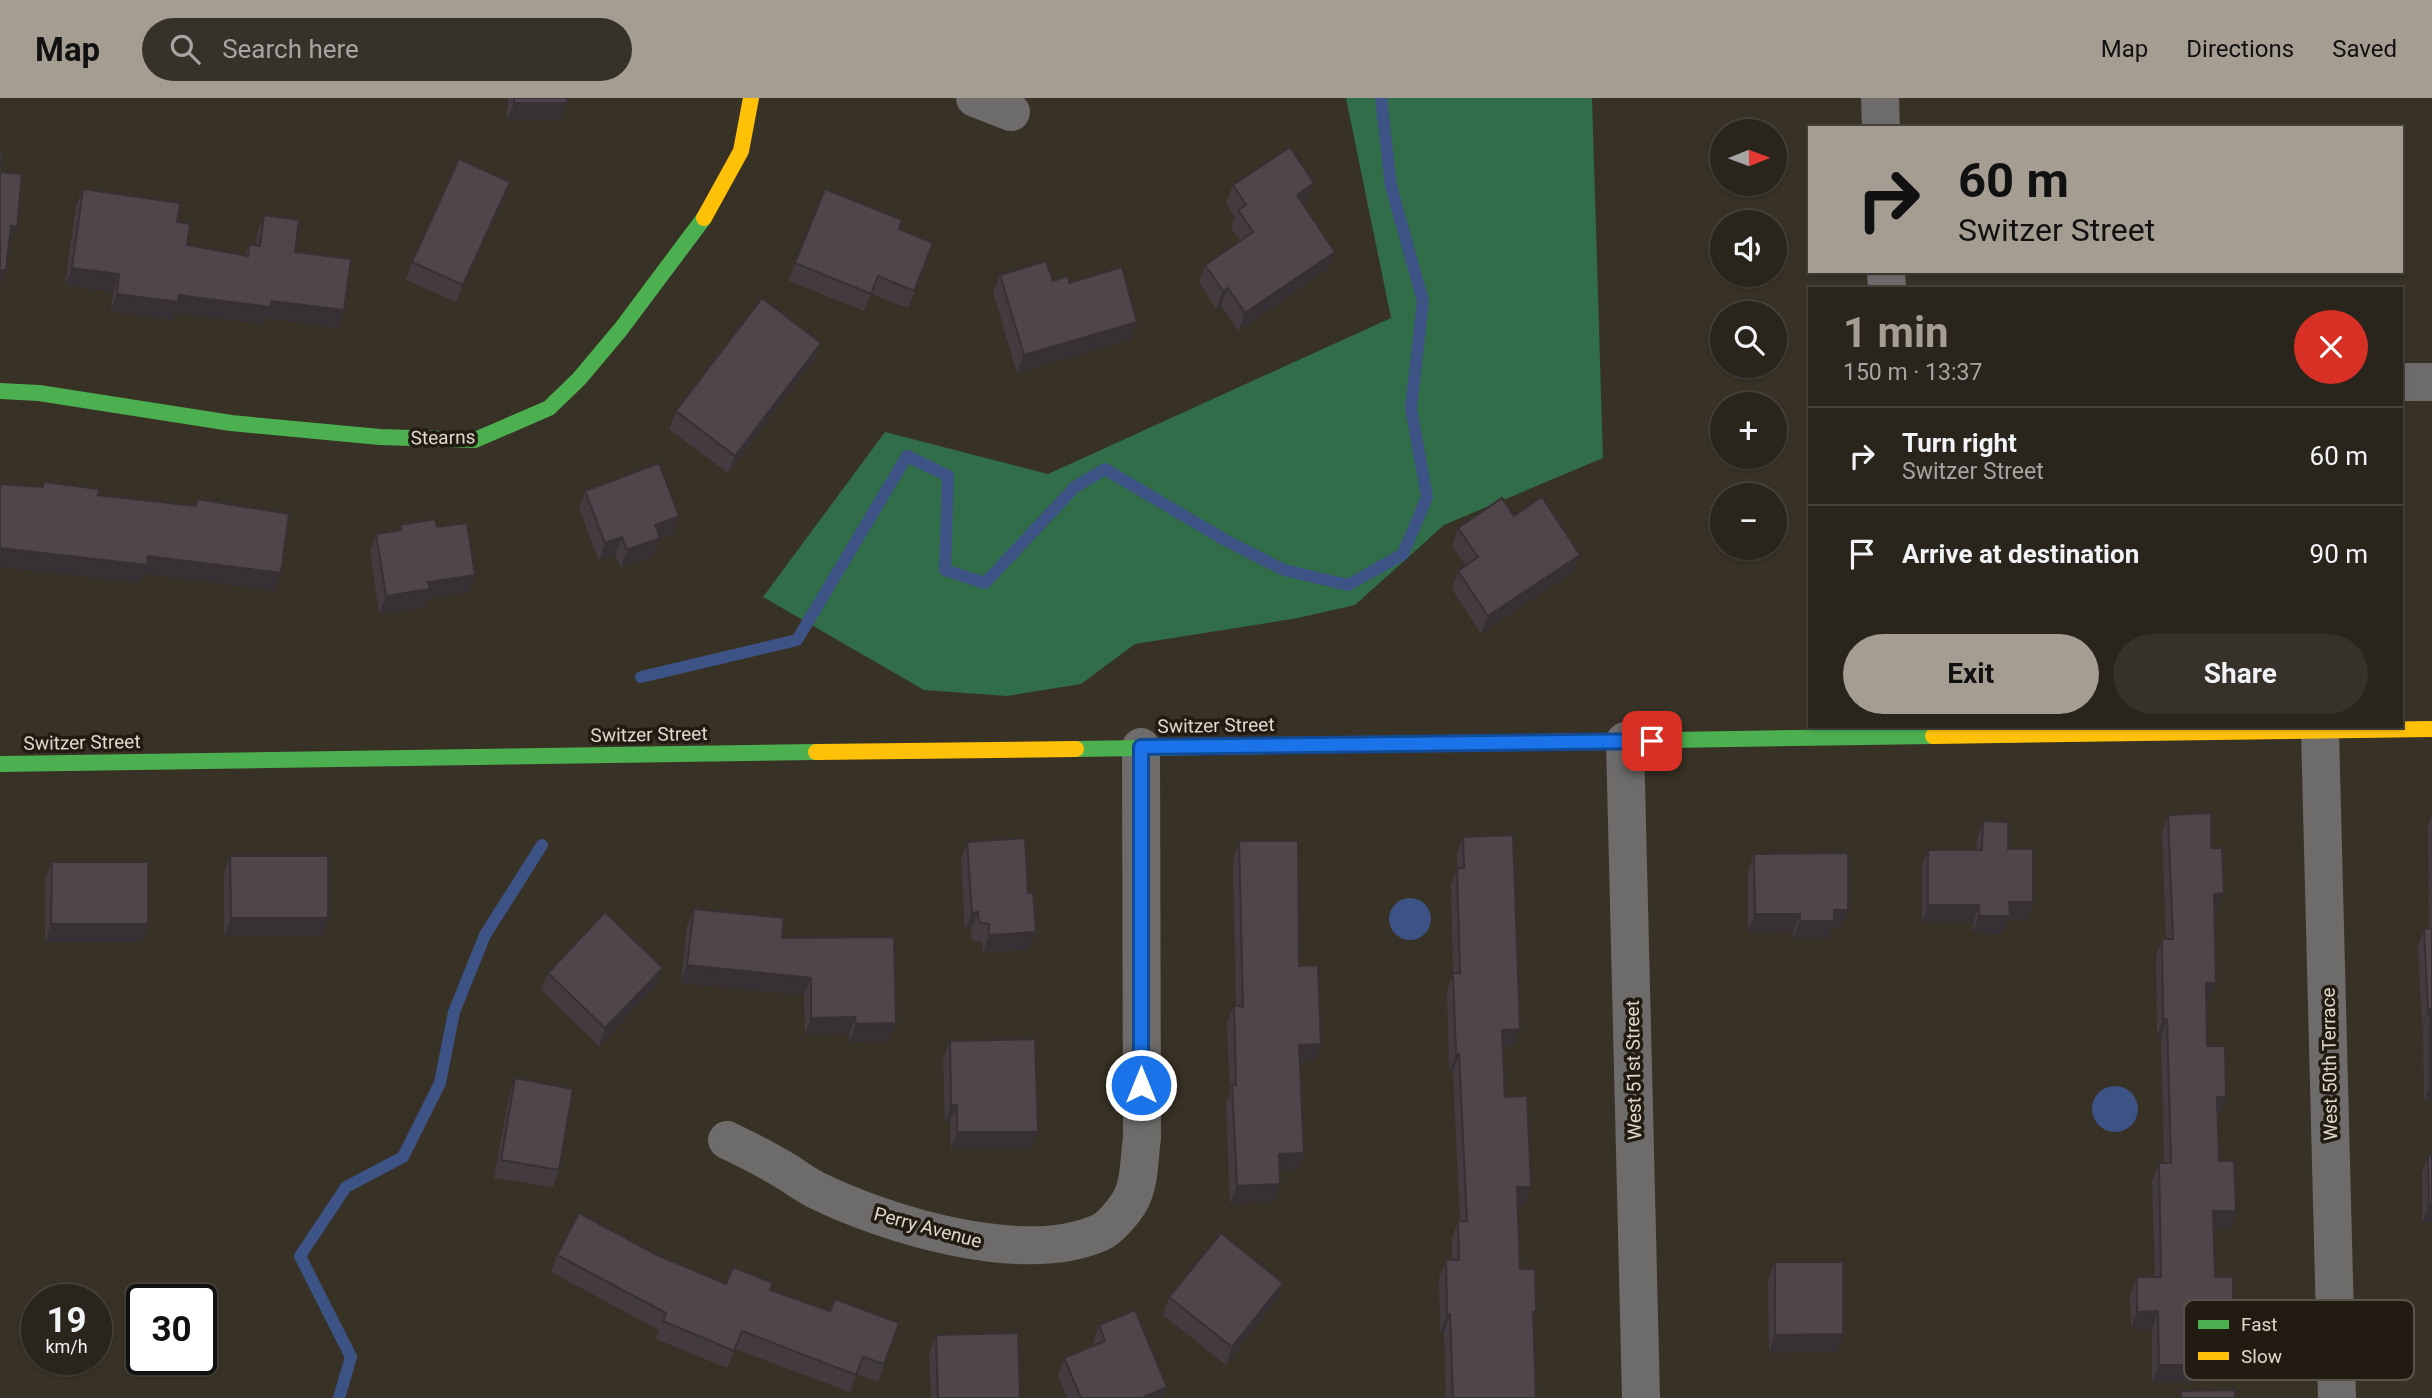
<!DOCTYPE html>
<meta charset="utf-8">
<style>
:root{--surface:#2a251c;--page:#363129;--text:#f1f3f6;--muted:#a5a5a3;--line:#46423b;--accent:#a59d91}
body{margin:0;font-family:Roboto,sans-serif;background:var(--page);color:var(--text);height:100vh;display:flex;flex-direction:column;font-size:26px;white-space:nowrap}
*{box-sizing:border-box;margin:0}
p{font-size:23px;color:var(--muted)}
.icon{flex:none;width:38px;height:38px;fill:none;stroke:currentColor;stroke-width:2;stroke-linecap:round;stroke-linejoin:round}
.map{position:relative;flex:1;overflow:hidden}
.drawer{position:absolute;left:1808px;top:189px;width:595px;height:441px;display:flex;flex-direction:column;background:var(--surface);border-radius:0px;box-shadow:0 2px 5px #0004,0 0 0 2px var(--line)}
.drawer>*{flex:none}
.hud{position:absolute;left:1808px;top:28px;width:595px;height:147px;border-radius:0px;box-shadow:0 2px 5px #0004,0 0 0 2px var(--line);background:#a59d91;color:#111;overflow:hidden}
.needle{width:46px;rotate:89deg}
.tools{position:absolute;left:1710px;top:21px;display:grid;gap:14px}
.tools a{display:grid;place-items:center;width:77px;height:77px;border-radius:50%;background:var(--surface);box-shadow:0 2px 5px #0004,0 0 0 2px var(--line);font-size:35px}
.speed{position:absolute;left:21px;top:1186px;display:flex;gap:14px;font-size:35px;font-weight:700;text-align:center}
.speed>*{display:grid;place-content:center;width:91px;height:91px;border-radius:50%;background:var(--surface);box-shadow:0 2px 5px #0004,0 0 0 2px var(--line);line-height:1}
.speed small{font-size:18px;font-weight:400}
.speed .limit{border:4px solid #111;border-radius:10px;background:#fff;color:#111}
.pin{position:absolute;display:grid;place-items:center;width:60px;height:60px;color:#fff;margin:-30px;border-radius:14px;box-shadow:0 4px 10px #0006}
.me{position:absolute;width:77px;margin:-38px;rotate:0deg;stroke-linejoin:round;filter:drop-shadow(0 0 5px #0008)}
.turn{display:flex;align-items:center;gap:24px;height:147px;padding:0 35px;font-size:32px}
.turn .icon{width:91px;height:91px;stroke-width:2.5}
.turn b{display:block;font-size:49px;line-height:60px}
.round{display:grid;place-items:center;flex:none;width:74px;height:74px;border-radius:37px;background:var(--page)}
.overview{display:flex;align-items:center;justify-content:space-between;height:119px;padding:0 35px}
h1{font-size:42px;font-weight:700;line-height:52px;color:var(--accent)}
.action{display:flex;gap:14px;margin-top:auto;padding:14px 35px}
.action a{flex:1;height:80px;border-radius:42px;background:var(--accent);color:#111;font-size:28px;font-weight:700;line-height:80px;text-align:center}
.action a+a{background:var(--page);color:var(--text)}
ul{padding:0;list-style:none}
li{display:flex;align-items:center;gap:21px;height:98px;padding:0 35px;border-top:2px solid var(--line)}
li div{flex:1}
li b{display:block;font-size:26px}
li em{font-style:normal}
header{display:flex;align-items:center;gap:42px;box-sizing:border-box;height:98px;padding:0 35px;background:var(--accent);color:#111}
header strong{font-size:33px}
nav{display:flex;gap:38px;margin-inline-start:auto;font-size:24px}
.search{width:490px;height:63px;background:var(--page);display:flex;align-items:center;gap:18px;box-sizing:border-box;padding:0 24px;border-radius:38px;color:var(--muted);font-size:26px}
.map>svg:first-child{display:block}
.forest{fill:#306d48}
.water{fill:#3d5385}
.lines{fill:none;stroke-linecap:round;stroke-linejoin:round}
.stream{stroke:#3d5385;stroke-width:12}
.street{stroke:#6e6c6b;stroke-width:38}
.fast{stroke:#4caf50;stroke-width:16}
.slow{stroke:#ffc107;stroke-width:16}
.wall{fill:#443b40}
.shaded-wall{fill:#373034}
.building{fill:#4f454a;stroke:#373034;stroke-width:2}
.route-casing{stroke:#114b97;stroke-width:18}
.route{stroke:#1a73e8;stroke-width:12}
.labels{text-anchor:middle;stroke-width:7;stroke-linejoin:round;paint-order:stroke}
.street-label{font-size:19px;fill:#e0d7cb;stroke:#211b12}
.key{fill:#211b12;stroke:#5a534a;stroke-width:2}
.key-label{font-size:19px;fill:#e0d7cb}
</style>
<header>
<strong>Map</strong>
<div class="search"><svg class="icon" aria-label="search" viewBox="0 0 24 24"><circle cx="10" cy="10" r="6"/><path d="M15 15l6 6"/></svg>Search here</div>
<nav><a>Map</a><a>Directions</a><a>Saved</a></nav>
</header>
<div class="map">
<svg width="2432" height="1300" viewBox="0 0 2432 1300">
<rect width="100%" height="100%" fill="#383125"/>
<path class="forest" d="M1346,0H1592L1603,360L1444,427L1355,507L1298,520L1135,546L1081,586L1007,598L924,592L763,499L885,334L1048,376L1391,220Z"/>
<path class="water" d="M1389 821a21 21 0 1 1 42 0a21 21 0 1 1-42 0Z
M2092 1011a23 23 0 1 1 46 0a23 23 0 1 1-46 0Z"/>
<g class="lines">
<path class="stream" d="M641,579L797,542L907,358L948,378L945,472L985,485L1075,389L1105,371L1225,442L1284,472L1348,487L1403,456L1427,399L1411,310L1423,203L1391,88L1381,0
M339,1300L351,1259L300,1158L346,1089L403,1059L440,985L454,914L485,837L542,747"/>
<path class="street" d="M975,0L1011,14
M1880,0L1881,30
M1886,173L1887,191
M2401,284H2432
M2320,633L2337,1300
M1625,643L1641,1300
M727,1042C743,1050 760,1058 775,1067C789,1074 802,1085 816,1092C887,1127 1025,1169 1101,1134C1110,1130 1125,1112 1130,1103C1140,1086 1139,1060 1142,1040L1141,649"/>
<path class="fast" d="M0,293L39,295L231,325L380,339L475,342L549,310L579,281L621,231L704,120
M1076,651L1933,638
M0,666L816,654"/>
<path class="slow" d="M704,120L741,53L751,0
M1933,638L2432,631
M816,654L1076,651"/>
</g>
<path class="wall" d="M508,0H567L560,22H507Z
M510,84L504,102L456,204L406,182L412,164Z
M1233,87L1308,103L1303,106L1328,171L1238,233L1221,207L1216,211L1199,184L1205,167L1241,143L1231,130L1235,119L1226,105Z
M83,91L177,124L187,147L245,157L249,147L256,148L257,135L264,117L344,212L338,230L266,220L264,226L175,215L172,222L111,213L113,194L65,187L76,108Z
M899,131L927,163L908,210L871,196L864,213L789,183L795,165Z
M1000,177L1069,185L1137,224L1131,241L1017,275L993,194Z
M821,245L814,262L728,375L669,331L676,313Z
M585,393L679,418L673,436L660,440L654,458L621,470L615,456L599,463L579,410Z
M1514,418L1573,474L1481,536L1452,491L1458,473L1466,468L1452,448L1458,430Z
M400,427L437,429L469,494L426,501L424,509L379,516L370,453L376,436L397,433Z
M2432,716V1003H2424L2423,929H2422L2418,848L2424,831L2429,830L2428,727Z
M2168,717L2211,750L2224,795L2217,813H2214L2216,885L2209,902H2207V948L2220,1016H2218L2219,1063L2236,1113L2230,1130L2214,1131L2215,1179L2233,1229L2227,1246L2202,1247V1267L2195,1285H2152V1231H2131L2130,1197L2137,1179H2155L2152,1083L2159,1065H2164L2161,938H2157L2156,858L2162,841H2166L2162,734Z
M1983,723L2008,751L2033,804L2027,822H2008L2003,836L1972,835L1973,825H1922V769L1928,752H1976L1977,741Z
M1463,739L1514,948L1502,949L1505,999L1525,1106L1518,1107L1520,1171L1533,1221L1536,1300H1446L1444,1234H1440L1439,1180L1446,1162H1452V1141L1458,1123H1460L1453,974H1449L1447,893L1453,875L1451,787L1457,770V756Z
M1239,743L1299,868L1321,946L1315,963L1300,964L1304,1055L1298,1072L1279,1073L1280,1086L1273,1104L1230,1106L1226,1004L1230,995L1227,925L1234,907L1236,908L1233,761Z
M967,744L1029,851L983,855L982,844L972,842L971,832H965L961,761Z
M1754,756L1842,829L1832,830L1828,841H1793V833L1748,834V773Z
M230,758L328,820L322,838H224V776Z
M52,764L142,844H45V781Z
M694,811L782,840L896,925L889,943L849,944V936L805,937L804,897L681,885L687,828Z
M548,875L657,887L599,948L541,892Z
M950,943L1031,1051H951L950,1024H945L943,961Z
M515,980L559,1072L553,1089L494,1080L509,998Z
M2428,1058L2432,1124H2422V1075Z
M557,1157H657L726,1186L770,1192L830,1213L899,1225L878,1284L857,1276L850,1294L735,1251L727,1270L656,1241L659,1232L551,1174Z
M1775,1164L1843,1236L1837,1254L1769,1255L1768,1182Z
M1283,1185L1276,1202L1226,1267L1163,1217L1169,1199Z
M1099,1227L1167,1289L1163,1300H1067L1058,1278L1064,1260L1094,1248L1093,1244Z
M936,1237L1020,1300H931L929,1255Z"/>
<path class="shaded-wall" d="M514,5H567L560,22H507Z
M510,84L504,102L456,204L463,187Z
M1314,85L1308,103L1290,115L1297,97Z
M11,128L17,129L10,146H4Z
M1335,154L1328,171L1238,233L1245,215Z
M72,170L119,176L113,194L65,187Z
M0,172H6L0,189Z
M1228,190L1221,207L1216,211L1223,193Z
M117,196L179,197L272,203L344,212L338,230L266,220L264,226L175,215L172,222L111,213Z
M1137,224L1131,241L1017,275L1024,257Z
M821,245L814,262L728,375L735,358Z
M679,418L673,436L660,440L654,458L621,470L627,452L655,427Z
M622,439L615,456L599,463L605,445Z
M0,450L148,458L281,475L275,493L144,476L140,485L0,469Z
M1580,457L1573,474L1481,536L1488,518Z
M475,477L469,494L426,501L424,509L379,516L386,498L428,484Z
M2224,795L2217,813H2208L2214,796Z
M2009,804H2033L2027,822H2008L2003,836L1972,835L1979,818Z
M1928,807H1979L1973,825H1922Z
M1834,812H1848L1842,829L1832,830L1828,841H1793L1800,823Z
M978,814L971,832H965L972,815Z
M1755,816H1800L1793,833L1748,834Z
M231,820H328L322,838H224Z
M51,826H148L142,844H45Z
M1036,834L1029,851L983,855L989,837Z
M687,867L811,880L804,897L681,885Z
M663,870L657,887L599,948L605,930Z
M2206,885H2216L2209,902H2200Z
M2428,911H2430L2423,929H2422Z
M855,919L849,936L805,937L811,920Z
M2163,921H2167L2161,938H2157Z
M896,925L889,943L849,944L856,926Z
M1520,931L1514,948L1495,949L1502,932Z
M1321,946L1315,963L1293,964L1299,947Z
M1456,956H1459L1453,974H1449Z
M2430,986H2432V1003H2424Z
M2217,999H2226L2220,1016L2211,1017Z
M951,1007H957L950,1024H945Z
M957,1034H1038L1031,1051H951Z
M1304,1055L1298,1072L1272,1073L1279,1056Z
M1280,1086L1273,1104L1230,1106L1237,1088Z
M1517,1089H1531L1525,1106L1511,1107Z
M2429,1107H2432V1124H2422Z
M2213,1113H2236L2230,1130L2207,1131Z
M1283,1185L1276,1202L1226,1267L1232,1249Z
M2158,1213L2152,1231H2131L2137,1214Z
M1447,1216H1450L1444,1234H1440Z
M2202,1229H2233L2227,1246L2195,1247Z
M1843,1236L1837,1254L1769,1255L1775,1237Z
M2159,1267H2202L2195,1285H2152Z
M1167,1289L1163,1300H1142Z"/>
<path class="building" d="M514,0H567V5H514Z
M1290,49L1314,85L1297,97L1335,154L1245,215L1228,190L1223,193L1205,167L1253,134L1238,112L1246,107L1233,87Z
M0,56H3L1,74L22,76L17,129L11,128L6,172H0Z
M459,61L510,84L463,187L412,164Z
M83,91L180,105L177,124L190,126L187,147L248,158L249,147L260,148L264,117L299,122L295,154L351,161L344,212L272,203L270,209L179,197L178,204L117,196L119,176L72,170Z
M825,91L902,122L899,131L933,145L914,193L878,178L871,196L795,165Z
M1046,163L1053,183L1068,178L1069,185L1122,169L1137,224L1024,257L1000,177Z
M762,200L821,245L735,358L676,313Z
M659,365L679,418L655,427L660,440L627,452L622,439L605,445L585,393Z
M44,384L99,391L98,397L196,408L197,401L289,416L281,475L148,458L147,467L0,450V386L43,389Z
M1542,399L1580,457L1488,518L1458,473L1478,459L1458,430L1502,400L1514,418Z
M435,421L437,429L467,425L475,477L428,484L430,491L386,498L376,436L401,432L400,427Z
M2211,715V750H2222L2224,795L2214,796L2216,885H2206L2207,948H2225L2226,999H2217L2219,1063H2234L2236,1113H2213L2215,1179H2233V1229H2202V1267H2159L2158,1213L2137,1214V1179H2161L2159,1065H2171L2167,921H2163L2162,841H2173L2168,717Z
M1983,723L2008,724V751H2033V804H2009L2010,818H1979V807H1928V752H1982Z
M1513,737L1520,931L1502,932L1505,999L1527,998L1531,1089H1517L1520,1171H1535L1536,1214H1533L1536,1300H1453L1450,1216H1447L1446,1162H1459L1458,1123H1467L1459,956H1456L1453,875H1460L1457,770H1464L1463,739Z
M1025,740L1028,795L1033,794L1036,834L989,837V826L979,824L978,814L972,815L967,744Z
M1239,743H1298L1299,868L1318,867L1321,946L1299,947L1304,1055L1279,1056L1280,1086L1237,1088L1232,987H1236L1234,907L1243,909Z
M1848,755V812H1834V823H1800V816H1755L1754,756Z
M230,758H328V820H231Z
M52,764H148V826H51Z
M694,811L784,820L782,840L894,839L896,925L856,926L855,919L811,920V880L687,867Z
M605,814L663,870L605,930L548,875Z
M2432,830V986H2430V911H2428L2424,831Z
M1035,941L1038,1034H957V1007H951L950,943Z
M515,980L573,991L559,1072L501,1062Z
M2428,1058H2432V1107H2429Z
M579,1115L657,1157L726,1186L733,1169L773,1185L770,1192L830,1213L835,1201L899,1225L884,1266L863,1259L856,1277L742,1233L734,1253L663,1223L666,1215L557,1157Z
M1221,1135L1283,1185L1232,1249L1169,1199Z
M1775,1164H1843V1236L1775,1237Z
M1135,1212L1167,1289L1142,1300H1081L1064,1260L1105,1243L1099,1227Z
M1018,1235L1020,1300H938L936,1237Z
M2235,1292V1300H2181V1293Z"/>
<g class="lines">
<defs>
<path id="route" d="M1141,987V649L1652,643"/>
</defs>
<use href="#route" class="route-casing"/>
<use href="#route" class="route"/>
</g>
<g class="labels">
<g class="street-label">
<text transform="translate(443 339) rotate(-1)" y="7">Stearns</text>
<text transform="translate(1216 627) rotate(-1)" y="7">Switzer Street</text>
<text transform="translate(649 636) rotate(-1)" y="7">Switzer Street</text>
<text transform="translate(82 644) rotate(-1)" y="7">Switzer Street</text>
<text transform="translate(2329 966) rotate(-91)" y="7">West 50th Terrace</text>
<text transform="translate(1633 972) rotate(-91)" y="7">West 51st Street</text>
<text transform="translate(928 1129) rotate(15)" y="7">Perry Avenue</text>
</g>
</g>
<rect x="2184" y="1202" width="230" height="80" rx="10" class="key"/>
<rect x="2198" y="1222" width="31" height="9" fill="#4caf50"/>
<rect x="2198" y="1254" width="31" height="8" fill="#ffc107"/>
<g class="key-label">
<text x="2241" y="1233">Fast</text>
<text x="2241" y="1265">Slow</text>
</g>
</svg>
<div class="tools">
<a><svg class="needle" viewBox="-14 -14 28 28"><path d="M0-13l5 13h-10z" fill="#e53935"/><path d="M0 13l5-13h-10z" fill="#a5a5a3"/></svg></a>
<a><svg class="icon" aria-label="sound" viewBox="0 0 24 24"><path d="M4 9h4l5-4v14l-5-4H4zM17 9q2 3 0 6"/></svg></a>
<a><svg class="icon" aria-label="search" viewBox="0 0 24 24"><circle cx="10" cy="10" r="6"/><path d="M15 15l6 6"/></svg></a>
<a>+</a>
<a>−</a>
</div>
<div class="speed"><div>19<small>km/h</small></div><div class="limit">30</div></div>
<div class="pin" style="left:1652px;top:643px;background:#d93025"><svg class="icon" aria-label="arrive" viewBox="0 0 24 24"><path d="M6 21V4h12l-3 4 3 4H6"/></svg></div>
<svg class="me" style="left:1141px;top:987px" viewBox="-20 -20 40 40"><circle r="17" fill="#1a73e8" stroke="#fff" stroke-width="3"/><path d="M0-11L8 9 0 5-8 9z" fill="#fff"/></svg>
<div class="hud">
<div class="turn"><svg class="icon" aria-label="right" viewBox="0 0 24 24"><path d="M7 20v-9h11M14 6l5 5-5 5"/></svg><div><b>60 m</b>Switzer Street</div></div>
</div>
<section class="drawer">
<div class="overview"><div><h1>1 min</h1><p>150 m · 13:37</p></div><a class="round" style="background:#d93025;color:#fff"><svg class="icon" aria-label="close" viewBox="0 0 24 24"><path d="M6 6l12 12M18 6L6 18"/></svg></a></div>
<ul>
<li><svg class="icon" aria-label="right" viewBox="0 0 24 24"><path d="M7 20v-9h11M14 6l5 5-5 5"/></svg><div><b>Turn right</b><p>Switzer Street</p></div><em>60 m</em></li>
<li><svg class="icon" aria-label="arrive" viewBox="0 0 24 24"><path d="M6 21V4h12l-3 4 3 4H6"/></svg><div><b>Arrive at destination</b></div><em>90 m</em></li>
</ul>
<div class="action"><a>Exit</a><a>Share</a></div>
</section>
</div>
